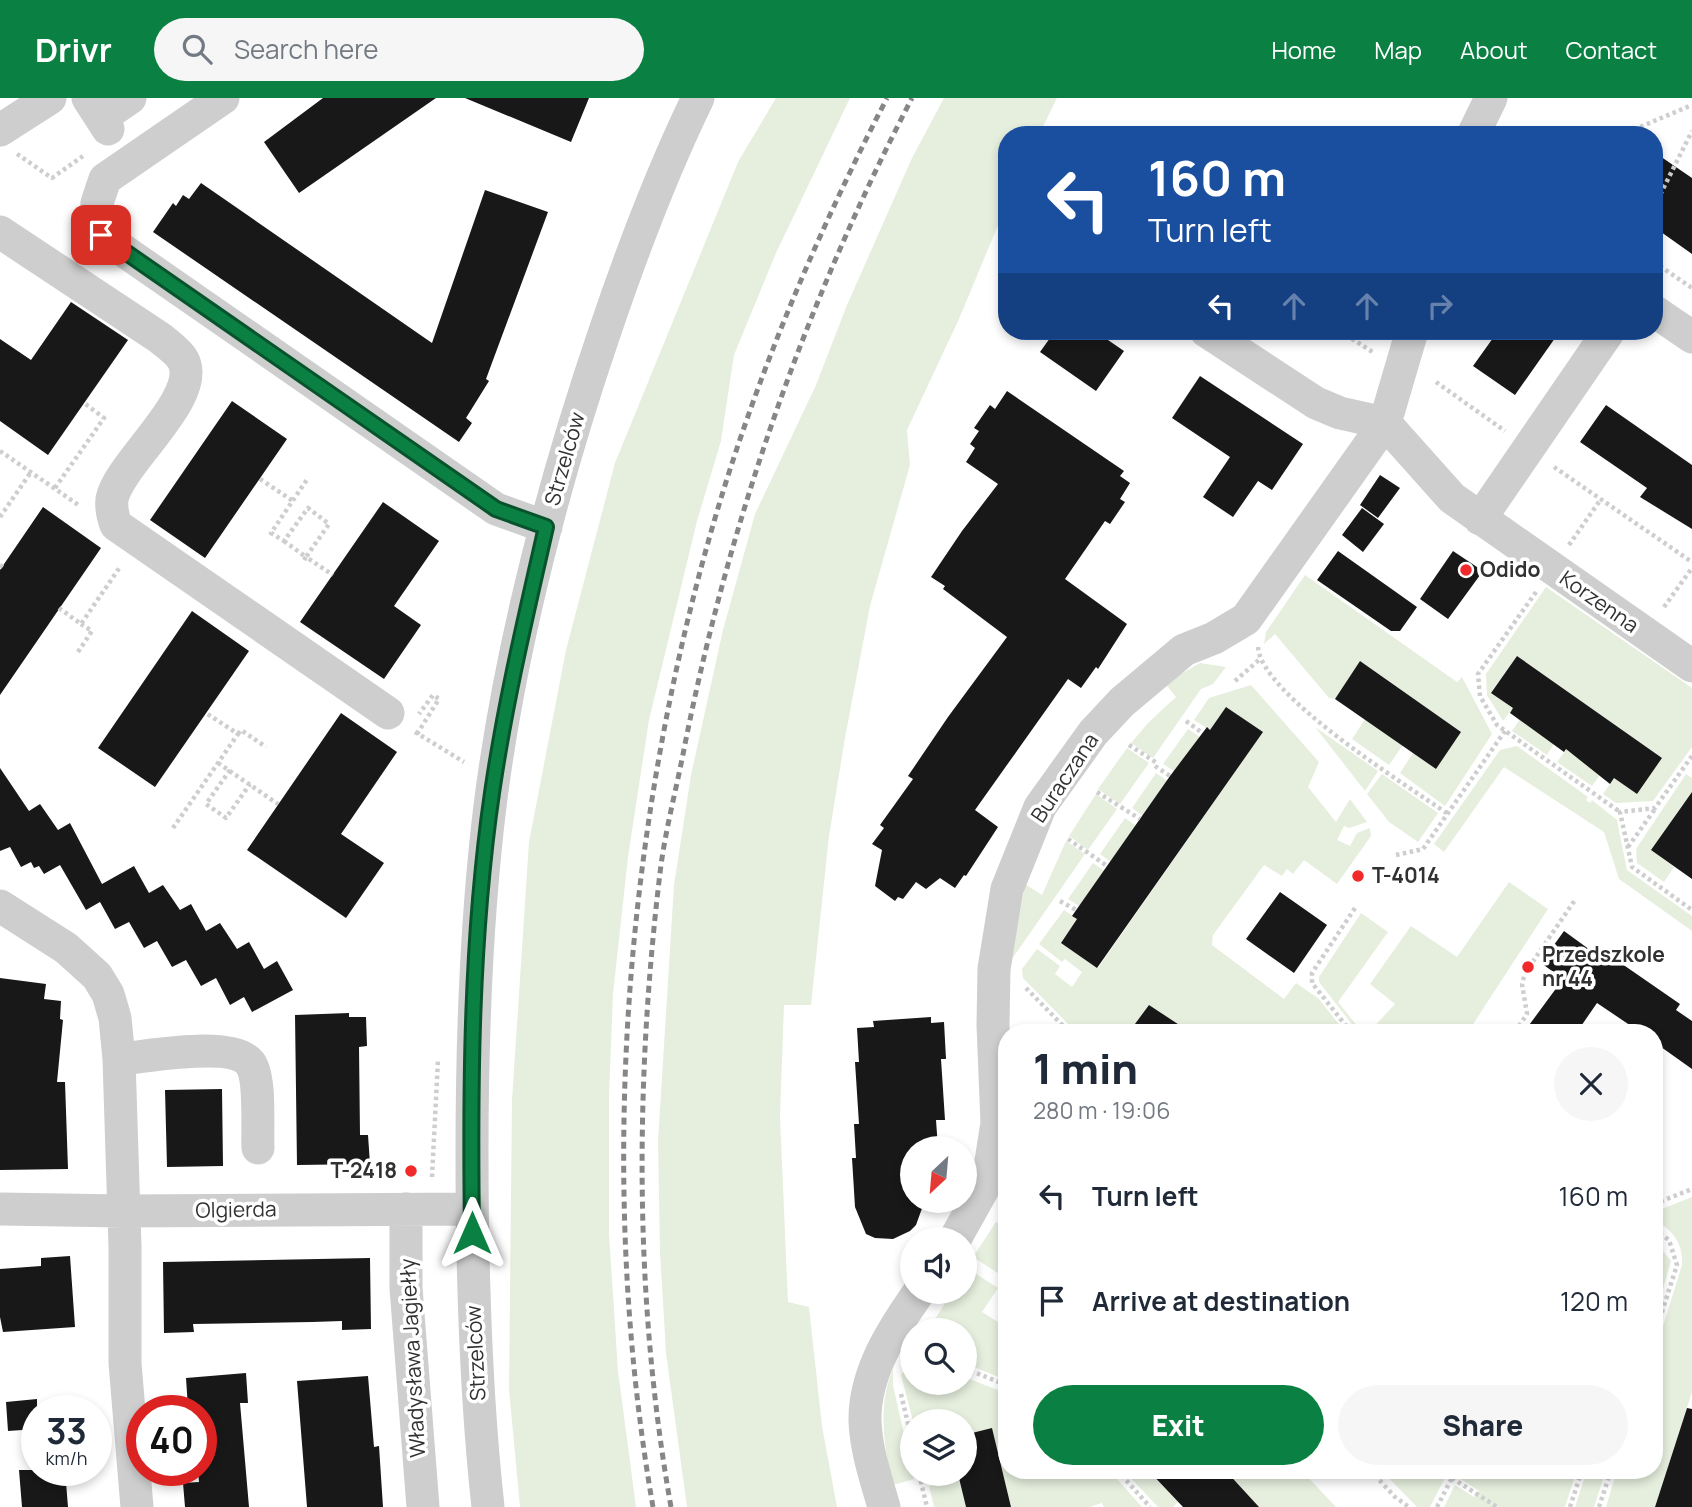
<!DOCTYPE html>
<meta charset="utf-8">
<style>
:root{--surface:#fff;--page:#f6f6f7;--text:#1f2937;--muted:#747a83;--accent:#0b8043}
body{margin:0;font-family:Manrope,sans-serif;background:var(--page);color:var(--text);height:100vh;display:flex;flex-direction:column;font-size:26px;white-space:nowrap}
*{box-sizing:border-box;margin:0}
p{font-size:23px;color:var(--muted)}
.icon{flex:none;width:38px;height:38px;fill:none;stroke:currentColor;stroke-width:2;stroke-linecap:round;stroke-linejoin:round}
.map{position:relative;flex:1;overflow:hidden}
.side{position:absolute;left:998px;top:926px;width:665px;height:455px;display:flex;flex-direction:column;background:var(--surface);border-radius:28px;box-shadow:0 4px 10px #0003}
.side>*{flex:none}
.guide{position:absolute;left:998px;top:28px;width:665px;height:214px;border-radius:28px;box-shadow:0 4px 10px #0003;background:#1a4fa0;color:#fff;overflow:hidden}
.needle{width:46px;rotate:206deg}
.buttons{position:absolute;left:900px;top:1038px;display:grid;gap:14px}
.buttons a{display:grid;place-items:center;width:77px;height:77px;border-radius:50%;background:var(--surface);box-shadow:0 4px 10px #0003;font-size:35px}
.speed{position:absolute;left:21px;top:1297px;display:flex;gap:14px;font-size:35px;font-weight:700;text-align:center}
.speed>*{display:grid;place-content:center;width:91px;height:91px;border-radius:50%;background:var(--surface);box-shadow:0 4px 10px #0003;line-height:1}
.speed small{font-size:18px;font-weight:400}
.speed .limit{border:10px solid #d22;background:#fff;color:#111}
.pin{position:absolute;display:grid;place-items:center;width:60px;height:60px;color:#fff;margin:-30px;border-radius:14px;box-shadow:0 4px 10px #0006}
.me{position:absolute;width:77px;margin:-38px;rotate:0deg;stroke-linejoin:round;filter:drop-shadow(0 0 5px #0008)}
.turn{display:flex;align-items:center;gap:24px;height:147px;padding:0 35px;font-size:32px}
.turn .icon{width:91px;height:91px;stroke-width:2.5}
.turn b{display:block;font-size:49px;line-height:60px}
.lanes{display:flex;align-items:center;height:66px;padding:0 35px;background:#0003;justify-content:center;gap:35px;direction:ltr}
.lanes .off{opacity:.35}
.round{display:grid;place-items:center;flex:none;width:74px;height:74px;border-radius:37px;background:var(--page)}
.overview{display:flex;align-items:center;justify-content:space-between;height:119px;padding:0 35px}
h1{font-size:42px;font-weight:800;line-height:52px}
.cta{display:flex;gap:14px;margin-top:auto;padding:14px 35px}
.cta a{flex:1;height:80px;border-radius:42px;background:var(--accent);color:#fff;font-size:28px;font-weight:800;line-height:80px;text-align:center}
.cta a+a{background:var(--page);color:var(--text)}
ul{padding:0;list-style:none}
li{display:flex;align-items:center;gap:21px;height:105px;padding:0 35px}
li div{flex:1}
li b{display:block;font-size:26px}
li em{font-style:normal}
header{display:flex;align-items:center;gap:42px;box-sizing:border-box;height:98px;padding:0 35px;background:var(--accent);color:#fff}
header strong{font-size:33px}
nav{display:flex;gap:38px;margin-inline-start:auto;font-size:24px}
.search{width:490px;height:63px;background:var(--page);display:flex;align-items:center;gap:18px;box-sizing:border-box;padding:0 24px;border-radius:38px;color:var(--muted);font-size:26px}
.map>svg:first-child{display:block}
.green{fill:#e6efde}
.building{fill:#181818}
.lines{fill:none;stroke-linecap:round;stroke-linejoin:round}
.path{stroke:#cecece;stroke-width:4.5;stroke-dasharray:3.5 3.5;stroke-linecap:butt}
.minor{stroke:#cecece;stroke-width:33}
.rail{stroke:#868686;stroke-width:5;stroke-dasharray:7 5;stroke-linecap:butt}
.route-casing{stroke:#07532c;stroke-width:18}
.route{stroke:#0b8043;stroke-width:12}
.poi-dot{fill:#f2292b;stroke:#fff;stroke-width:2.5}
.labels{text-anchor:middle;stroke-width:7;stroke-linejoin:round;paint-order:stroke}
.street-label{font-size:21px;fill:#313131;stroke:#fff}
.poi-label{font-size:21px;font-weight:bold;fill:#313131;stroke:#fff;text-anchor:start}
</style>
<header>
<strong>Drivr</strong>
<div class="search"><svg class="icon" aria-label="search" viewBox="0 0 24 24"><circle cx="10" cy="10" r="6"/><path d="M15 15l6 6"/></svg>Search here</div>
<nav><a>Home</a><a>Map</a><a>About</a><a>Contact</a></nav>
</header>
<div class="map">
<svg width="1692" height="1409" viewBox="0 0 1692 1409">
<rect width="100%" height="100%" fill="#fff"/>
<path class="green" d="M776,0H850L776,155L734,257L721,343L697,423L649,622L628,759L613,896L609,999V1135L618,1273L636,1409H520L509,1291L512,1002L529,744L566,552L615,365L738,64Z
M944,0H1057L1039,37H1006V108L959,221L907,332L910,367L870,508L845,640L829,738L811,907H784L780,1019L788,1204L809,1209L822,1328L837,1409H687L666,1255L660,1154L658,1043L674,787L691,677L723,532L755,416L816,287L847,207L912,60Z
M1305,477L1457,584L1462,579L1492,636L1445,708L1400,675L1413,655L1436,671L1461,634L1360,563L1335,601L1329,600L1275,536L1264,546L1266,534Z
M1546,489L1692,590V649L1653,703L1616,705L1603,696L1614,680L1637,696L1662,660L1517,558L1491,594L1513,610L1503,623L1487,597L1486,576Z
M1200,565L1226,569L1213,586L1201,591L1153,660L1131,645L1149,624L1176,599L1165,585Z
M1251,587L1319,664L1308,689L1336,724L1350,701L1367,724L1349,730L1344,728L1337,742L1350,748L1357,735L1370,730L1371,738L1337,786L1304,762L1293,776L1287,771L1282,778L1264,767L1213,837L1212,847L1284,901L1296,885L1319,901L1345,934H1179L1160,921L1163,916L1149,907L1129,934H1076L1023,880L1022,871L1037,851L1060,868L1055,876L1072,889L1082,874L1065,861L1062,864L1039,846L1064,812L1077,821L1061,845L1098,870L1262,635L1226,609L1210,632L1194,622L1209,600Z
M1523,617L1557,641L1547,657L1512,633Z
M1365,621L1403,647L1389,667L1352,641Z
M1315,629L1378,673L1365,693Z
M1188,631L1203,641L1179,676L1163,666Z
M1517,648L1588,699L1586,702L1590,705L1592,702L1617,722L1627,772L1692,818V833L1619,781L1604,734L1504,669L1444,754L1434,746L1500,652Z
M1568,649L1603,673L1592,688L1557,664Z
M1127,650L1149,665L1120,706L1098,691Z
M1156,675L1172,686L1147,721L1132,710Z
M1382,676L1438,715L1418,744L1389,724L1367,696Z
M1686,676L1692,680V712L1683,706L1652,752L1674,769L1664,784L1637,765L1636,751Z
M1096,696L1117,711L1088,752L1069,738Z
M1125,720L1141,731L1115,767L1100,756Z
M1066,743L1085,756L1012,861L1025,786L1042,797Z
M1093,765L1109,776L1084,811L1068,801Z
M1509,784L1548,811L1468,934H1369L1395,906L1370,886L1411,828L1457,859Z
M1361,815L1388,834L1338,904L1362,934H1358L1319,884V879Z
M1692,1099V1294L1655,1409H1606L1617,1372H1654V1257L1682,1167C1683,1144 1673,1133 1654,1121V1114Z
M996,1124L1006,1130L1004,1179L973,1159Z
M1654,1142L1671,1163L1654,1222Z
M967,1170L998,1190L982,1214L1006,1229V1282L964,1265V1232H928L952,1194H964V1174Z
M908,1267H912V1284H964V1279L1006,1295V1372H1109L1142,1409H1104L1102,1405L1090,1409H1011L992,1331L964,1337V1323H913L901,1277Z
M893,1271V1287L914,1381L893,1387C884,1348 877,1309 893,1271Z
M1132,1372H1148L1178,1404L1173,1409H1158L1127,1376Z
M1225,1372H1301L1336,1409H1259Z
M1381,1372H1449L1430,1409H1417Z
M1461,1372H1577L1565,1409H1444L1455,1387L1474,1399L1479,1393L1458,1379Z
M1587,1372H1606L1594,1409H1575Z
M959,1380L966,1409H934L929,1388Z"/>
<path class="building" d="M323,0H436L299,95L264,44Z
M465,0H589L571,44Z
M1654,54L1692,80V156L1654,129Z
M201,85L432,245L485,92L548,114L486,281L489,283L466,320L472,325L459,344L153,134L173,105L176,108L183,97L189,101Z
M71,204L128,242L48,357L0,323V241L31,262Z
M1055,233H1114L1108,242L1124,253L1096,293L1040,254Z
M1498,233H1560L1515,297L1473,268Z
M1200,278L1303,346L1272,392L1258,383L1233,419L1203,399L1230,359L1172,320Z
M1007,293L1124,373L1120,378L1130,385L1120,401L1125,404L1110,426L1105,423L1065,481L1127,526L1098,571L1096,569L1081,590L1068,581L975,712L998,729L966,778L964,777L955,790L940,780L926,791L916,784L903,801L898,799L895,803L875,788L882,752L872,746L884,730L880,727L913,681L908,678L948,619L1007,539L943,491L945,488L931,479L962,433L998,386L966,364L975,350L970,346L979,333L974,330L990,307L995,311Z
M232,303L287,341L205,460L150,422Z
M1606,307L1692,367V431L1640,399L1647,390L1580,344Z
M1380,377L1400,390L1378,420L1360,407Z
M383,404L439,443L394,508L421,527L384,581L300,524Z
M43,409L101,450L0,597V472Z
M1362,410L1384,426L1363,454L1342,437Z
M1338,453L1417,509L1400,533H1391L1317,482Z
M1453,453L1483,473L1448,521L1420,501Z
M192,513L249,553L155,689L98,650Z
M1517,558L1662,660L1637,696L1614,680L1610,686L1566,651L1564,654L1510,615L1513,610L1491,595Z
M1360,563L1461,634L1436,671L1335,601Z
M1226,609L1263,634L1097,870L1061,845L1077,821L1072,818L1170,678L1207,629L1210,632Z
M341,615L397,654L341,736L384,765L346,820L247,752Z
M0,670L29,713L40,706L58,732L70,725L102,786L134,768L149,795L163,787L180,812L191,806L206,833L220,825L237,851L249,844L264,871L277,863L293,892L252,914L244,899L230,907L216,880L201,888L186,862L172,869L157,843L144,850L129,824L115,831L100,804L86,812L60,767L44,776L39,768L34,770L31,764L21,769L10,749L0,753Z
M1692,694V781L1651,752Z
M1280,794L1327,827L1294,875L1246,841Z
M1564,833L1608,865L1612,859L1680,906L1676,912L1692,923V971L1654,944V934H1640L1597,905L1577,934H1524L1563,881L1541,865Z
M0,880L46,886L44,901L61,903L60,921L63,922L57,984H65L68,1071L0,1072Z
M1149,907L1190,934H1129Z
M349,915V919H366L367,948L359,949L360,1037H368L370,1066L297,1067L295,917Z
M931,919V925L944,924L946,961H941L945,1022H936L938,1050H912V1102H925L916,1127L910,1133L893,1141L875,1140L866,1136L855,1109L852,1060H856L854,1026H859L855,964H859L857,930L874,929L873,923Z
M222,991L223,1068L167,1069L165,992Z
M70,1158L75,1229L3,1234L0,1219V1171L41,1168V1160Z
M370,1160L371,1231L342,1232V1223L312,1224L193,1226L194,1234L164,1235L163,1164Z
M246,1275L248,1305H240L249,1409H185L183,1385L199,1384L198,1372H201V1312L188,1310L186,1280Z
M368,1278L374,1349L379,1348L383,1409H307L297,1283Z
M37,1301V1331L8,1333L6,1304Z
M1687,1310L1692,1311V1409H1655Z
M992,1330L1011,1409H966L958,1376H964V1337Z
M19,1372H65L68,1409H22Z
M1148,1372H1225L1259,1409H1183Z"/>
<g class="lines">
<path class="path" d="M1621,37L1692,7
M17,56L52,80L83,58
M1654,109L1692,33
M1654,164L1692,190
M1340,233L1374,255
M1436,284L1505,333
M0,353L80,408
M1554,369L1692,464
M260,381L293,403
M55,390L104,320L84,305
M0,419L31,374
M284,443L306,459L329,426L308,410L284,443L271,435L308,380
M1569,447L1601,401
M304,462L306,459L333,477
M0,467L3,469
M1536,494L1478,576L1480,598L1497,627L1620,714
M1664,509L1692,470
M59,510L81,526L120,469
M1258,549C1261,597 1408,688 1448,716
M78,554L92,533L81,526
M1235,583L1260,561
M1186,623L1201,634
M415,634L464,664
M238,636L241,632L266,649
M417,636L439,601L433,597L419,616
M1129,647L1157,665
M1692,658L1655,710L1620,714L1632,769L1692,812
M218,665L278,706
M1155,668L1170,678
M230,672L206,706L226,720L250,686
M1097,694L1140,721
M173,730L238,636L206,615
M1068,741L1107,768
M1628,749L1655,711
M1396,757L1423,751L1505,633
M1060,803L1076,812
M1026,890L1069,934
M1351,934L1312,885V875L1355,810
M1515,934L1527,916L1522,886L1525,875L1575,802
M432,1079L438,962
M1654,1106L1692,1091
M1654,1131L1669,1142L1677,1167L1654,1239
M964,1270L1006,1287
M901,1296L912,1343
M1117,1372L1150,1409
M1370,1372L1395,1399L1409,1409
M919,1376L927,1409
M1452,1380L1497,1409
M1437,1409L1456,1372
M1570,1409L1582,1372
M1599,1409L1611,1372"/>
<path class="minor" d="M88,0L108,31
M223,0L105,81L97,105L96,119L101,137L496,411L546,429
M101,20L130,0
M0,32L50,0
M1473,37L1491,0
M0,134L160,240C168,247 178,253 183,262C203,299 119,365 112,401C111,410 113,419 116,427L388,615
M1654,213L1692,239
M1206,233L1316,305L1340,315L1385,325L1452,400L1692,568
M1480,421L1609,233
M0,808L66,850L97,878L108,896L115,920L119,961L125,1149V1265L137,1409
M119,961C146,959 232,942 250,965C261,979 257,1031 258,1050
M0,1111L123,1113L471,1111
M406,1111V1190L423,1409
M955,1141L988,1082L997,1025L993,927L994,871L1007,791L1040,709L1093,635L1122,604L1184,552L1214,540L1246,521L1385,325L1412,233
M488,1409C475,1291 472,1173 472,1054C472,936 476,818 491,700C511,547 554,382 604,236C631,156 661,76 698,0
M884,1409C876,1381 866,1352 865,1323C864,1275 893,1231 919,1194"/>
<path class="rail" d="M653,1409C595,1076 625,706 726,384C768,251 823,124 887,0
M671,1409C634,1201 635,984 660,775C665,732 677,689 685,646C730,421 806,204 912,0"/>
</g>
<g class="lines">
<defs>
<path id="route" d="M101,137L496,411L546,429C526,517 505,605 492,695C471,840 470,988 472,1135"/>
</defs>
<use href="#route" class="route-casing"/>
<use href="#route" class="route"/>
</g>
<g class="poi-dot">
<circle cx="1466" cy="472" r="7"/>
<circle cx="1358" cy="778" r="7"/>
<circle cx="1528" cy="869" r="7"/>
<circle cx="411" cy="1073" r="7"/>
</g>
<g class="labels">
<g class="street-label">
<text transform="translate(565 361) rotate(-74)" y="7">Strzelców</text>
<text transform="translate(1599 504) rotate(35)" y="7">Korzenna</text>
<text transform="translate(1065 680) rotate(-56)" y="7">Buraczana</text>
<text transform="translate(236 1112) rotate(-1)" y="7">Olgierda</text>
<text transform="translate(476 1255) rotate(-93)" y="7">Strzelców</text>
<text transform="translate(413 1260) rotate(-93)" y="7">Władysława Jagiełły</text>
</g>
<g class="poi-label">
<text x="1480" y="479">Odido</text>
<text x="1372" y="785">T-4014</text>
<text x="1542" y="864">Przedszkole<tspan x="1542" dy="24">nr 44</tspan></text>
<text x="397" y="1080" text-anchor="end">T-2418</text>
</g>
</g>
</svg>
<div class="buttons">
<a><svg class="needle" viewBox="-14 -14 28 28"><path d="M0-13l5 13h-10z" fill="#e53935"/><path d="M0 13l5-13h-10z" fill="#747a83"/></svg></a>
<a><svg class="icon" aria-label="sound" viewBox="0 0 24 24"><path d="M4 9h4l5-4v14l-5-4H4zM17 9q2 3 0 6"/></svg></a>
<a><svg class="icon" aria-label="search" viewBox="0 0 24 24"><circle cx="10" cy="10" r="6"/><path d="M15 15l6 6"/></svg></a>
<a><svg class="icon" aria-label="layers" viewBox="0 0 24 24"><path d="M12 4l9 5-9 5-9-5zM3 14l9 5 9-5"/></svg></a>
</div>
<div class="speed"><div>33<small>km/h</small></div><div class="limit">40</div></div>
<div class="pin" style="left:101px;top:137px;background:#d93025"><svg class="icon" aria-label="arrive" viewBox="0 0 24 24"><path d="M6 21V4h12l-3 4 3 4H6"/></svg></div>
<svg class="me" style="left:472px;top:1135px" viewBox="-20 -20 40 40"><path d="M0-17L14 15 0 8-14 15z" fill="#0b8043" stroke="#fff" stroke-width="4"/></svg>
<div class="guide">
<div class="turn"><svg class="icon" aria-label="left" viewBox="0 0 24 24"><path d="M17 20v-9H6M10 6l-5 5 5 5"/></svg><div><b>160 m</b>Turn left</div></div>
<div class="lanes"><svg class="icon" aria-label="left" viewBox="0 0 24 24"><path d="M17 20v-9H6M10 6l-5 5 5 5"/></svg><svg class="icon off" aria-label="ahead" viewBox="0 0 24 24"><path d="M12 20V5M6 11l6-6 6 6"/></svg><svg class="icon off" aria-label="ahead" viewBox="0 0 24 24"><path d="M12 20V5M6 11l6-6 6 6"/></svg><svg class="icon off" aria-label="right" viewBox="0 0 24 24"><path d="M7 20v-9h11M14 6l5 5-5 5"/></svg></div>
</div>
<section class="side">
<div class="overview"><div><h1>1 min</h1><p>280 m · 19:06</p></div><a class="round"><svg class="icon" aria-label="close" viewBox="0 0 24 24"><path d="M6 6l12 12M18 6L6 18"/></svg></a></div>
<ul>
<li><svg class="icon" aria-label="left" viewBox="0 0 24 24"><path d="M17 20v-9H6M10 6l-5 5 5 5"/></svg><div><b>Turn left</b></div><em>160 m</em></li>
<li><svg class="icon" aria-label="arrive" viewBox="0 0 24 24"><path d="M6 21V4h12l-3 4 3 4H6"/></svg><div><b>Arrive at destination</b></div><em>120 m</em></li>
</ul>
<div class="cta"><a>Exit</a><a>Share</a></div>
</section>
</div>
